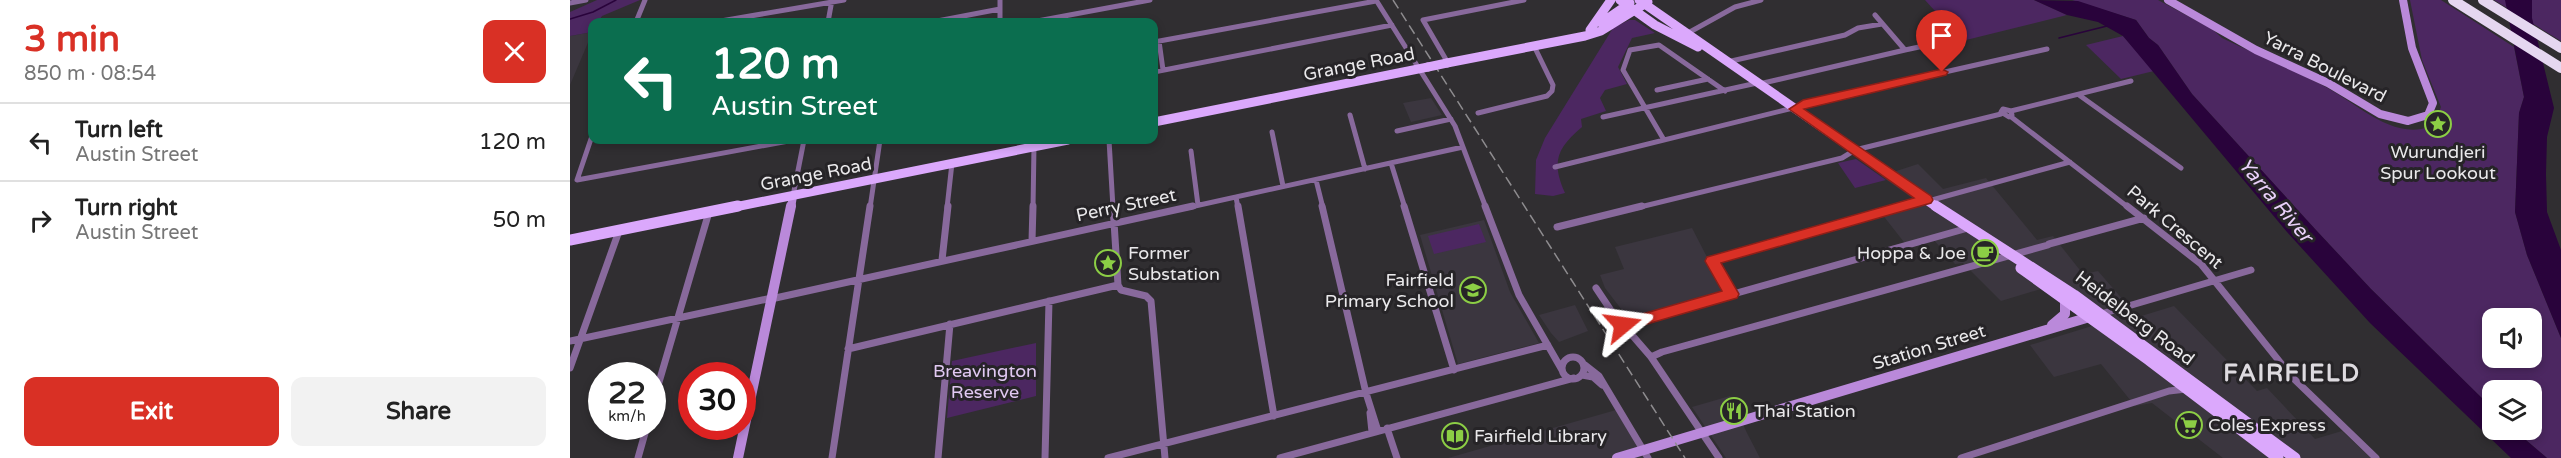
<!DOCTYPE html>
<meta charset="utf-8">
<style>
:root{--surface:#fff;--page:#f2f2f2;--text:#222;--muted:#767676;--line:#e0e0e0;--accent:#d93025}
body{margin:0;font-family:"Varela Round",sans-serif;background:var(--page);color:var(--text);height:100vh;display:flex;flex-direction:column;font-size:22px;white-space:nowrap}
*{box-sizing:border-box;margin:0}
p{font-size:20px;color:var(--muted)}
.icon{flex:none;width:33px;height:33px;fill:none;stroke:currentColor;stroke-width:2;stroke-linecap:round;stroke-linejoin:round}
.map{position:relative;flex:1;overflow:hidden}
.drawer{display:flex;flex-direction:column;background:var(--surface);width:570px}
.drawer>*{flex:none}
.banner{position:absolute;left:18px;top:18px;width:570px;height:126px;border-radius:12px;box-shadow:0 3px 9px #0003;background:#0b6e4f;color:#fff;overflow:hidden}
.fabs{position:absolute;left:1912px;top:308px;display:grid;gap:12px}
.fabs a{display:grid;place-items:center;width:60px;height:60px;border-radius:12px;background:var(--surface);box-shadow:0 3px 9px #0003;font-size:30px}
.speed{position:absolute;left:18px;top:362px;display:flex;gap:12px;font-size:30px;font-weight:700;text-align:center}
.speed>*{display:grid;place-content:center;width:78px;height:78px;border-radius:50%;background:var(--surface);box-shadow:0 3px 9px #0003;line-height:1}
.speed small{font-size:15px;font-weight:400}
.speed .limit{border:9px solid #d22;background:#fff;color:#111}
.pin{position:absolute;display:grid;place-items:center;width:51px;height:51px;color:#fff;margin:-62px -26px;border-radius:50% 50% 50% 0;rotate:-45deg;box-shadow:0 0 6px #0007}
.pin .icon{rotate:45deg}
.me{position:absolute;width:66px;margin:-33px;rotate:74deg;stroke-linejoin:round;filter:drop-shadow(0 0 4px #0008)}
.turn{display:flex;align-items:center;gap:21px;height:126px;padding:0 24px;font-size:27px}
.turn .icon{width:78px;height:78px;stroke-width:2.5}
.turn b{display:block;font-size:42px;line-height:51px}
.round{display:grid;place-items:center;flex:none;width:63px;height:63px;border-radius:12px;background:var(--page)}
.summary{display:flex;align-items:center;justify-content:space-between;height:102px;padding:0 24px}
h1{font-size:36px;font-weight:800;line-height:45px;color:var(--accent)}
.cta{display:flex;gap:12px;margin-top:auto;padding:12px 24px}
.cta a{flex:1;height:69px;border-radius:12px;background:var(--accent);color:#fff;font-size:24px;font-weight:800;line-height:69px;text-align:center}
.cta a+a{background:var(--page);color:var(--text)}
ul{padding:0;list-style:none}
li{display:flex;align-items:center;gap:18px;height:78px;padding:0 24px;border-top:2px solid var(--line)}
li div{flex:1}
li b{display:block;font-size:22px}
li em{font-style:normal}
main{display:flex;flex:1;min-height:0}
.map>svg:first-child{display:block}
.built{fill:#3b363f}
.green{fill:#4c2761;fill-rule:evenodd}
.water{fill:#29033b}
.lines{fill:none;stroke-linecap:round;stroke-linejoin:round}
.stream{stroke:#29033b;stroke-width:1.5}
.street-far1{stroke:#88699c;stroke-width:5}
.street{stroke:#88699c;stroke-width:7}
.secondary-far1{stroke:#ba89da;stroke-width:8}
.secondary{stroke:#ba89da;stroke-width:10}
.primary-far1{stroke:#dba8fc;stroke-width:9}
.primary{stroke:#dba8fc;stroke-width:11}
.highway{stroke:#e5d7f0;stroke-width:10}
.rail{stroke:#8e8c8f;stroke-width:1.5;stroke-dasharray:10 5;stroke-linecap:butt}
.primary-bridge{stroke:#dba8fc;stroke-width:9}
.route{fill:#d93025;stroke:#8d1f18;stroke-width:1.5}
.labels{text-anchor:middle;stroke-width:6;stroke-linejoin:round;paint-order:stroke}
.street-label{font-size:18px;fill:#eae9eb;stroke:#262427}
.poi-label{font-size:18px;fill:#eae9eb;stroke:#262427;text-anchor:start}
.park-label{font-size:18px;fill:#e1c9f2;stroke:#262427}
.water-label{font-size:20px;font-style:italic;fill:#ead1fb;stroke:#262427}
.district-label{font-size:24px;font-weight:bold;letter-spacing:1.5px;fill:#dedbe0;stroke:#262427}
</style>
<main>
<section class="drawer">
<div class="summary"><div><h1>3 min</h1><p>850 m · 08:54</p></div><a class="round" style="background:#d93025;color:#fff"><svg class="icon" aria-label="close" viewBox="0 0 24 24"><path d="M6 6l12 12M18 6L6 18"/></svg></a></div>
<ul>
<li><svg class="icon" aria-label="left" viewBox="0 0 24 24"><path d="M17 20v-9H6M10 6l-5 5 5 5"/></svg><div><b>Turn left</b><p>Austin Street</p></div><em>120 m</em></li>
<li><svg class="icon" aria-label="right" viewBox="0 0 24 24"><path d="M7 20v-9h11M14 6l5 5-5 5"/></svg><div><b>Turn right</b><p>Austin Street</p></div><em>50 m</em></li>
</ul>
<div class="cta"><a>Exit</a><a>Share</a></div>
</section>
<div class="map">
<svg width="1991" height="458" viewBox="0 0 1991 458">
<rect width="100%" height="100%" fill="#302e31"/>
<path class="built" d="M22,32L17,45L0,85V36Z
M861,98L872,115L841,122L833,103Z
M1348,164L1373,189L1416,178L1467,240L1483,236L1513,274L1528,271L1568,317L1604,306L1687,391L1697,388L1745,439L1772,431L1801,458H1653L1582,403L1565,406L1531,364L1484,377L1460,345L1522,326L1471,289L1431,301L1393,263L1385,264L1363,239L1337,246L1308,209L1345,200L1311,176Z
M914,220L940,292L969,343L888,364L850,235Z
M1122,228L1155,292L1058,318L1035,288L1030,275L1054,269L1045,247Z
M1005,305L1018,331L989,342L981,333L969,315Z
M1160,396L1177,433L1190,458H1156L1122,407Z
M1046,410L1074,458H878Z"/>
<path class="green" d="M27,0H70L32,16L28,22H22V32L0,36V12Z
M1355,0H1464L1497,15L1392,41Z
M1502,0H1588L1642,29L1652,38C1685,54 1719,68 1752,85C1781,99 1816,135 1851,129C1864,127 1867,118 1871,107L1852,60L1840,0H1871L1944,47L1954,97L1949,113L1945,212L1957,255L1991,338V458H1977L1943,429H1962V390H1923V409L1801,289L1745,229L1622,94L1588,45L1579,38L1566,20ZM1923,318H1962V357H1923Z
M1924,0H1991V41Z
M1059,20H1065L1085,33L1062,38L1048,67L1057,84L1035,90L1030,98L1036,111L1011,119L1012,127C987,148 981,162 995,193L983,196L965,194L966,160L975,138L1043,28Z
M1553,36L1584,71L1551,79L1516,45Z
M1286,159L1316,180L1285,188L1268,163Z
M909,224L916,242L864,254L858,236Z
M466,343V396L377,418L382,361Z"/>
<path class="water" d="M1464,0L1508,1L1566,20L1579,38L1588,45L1622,94L1745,229L1801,289L1923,409V429H1943L1977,458H1941L1800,323L1717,232L1553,36L1528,22L1497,15Z
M1935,0H1962V18L1984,108L1977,137L1976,174L1977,212L1991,250V338L1957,255L1945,212L1949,113L1954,97Z"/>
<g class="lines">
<path class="stream" d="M0,19L23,12L46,0
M1489,38L1537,26"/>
<path class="street-far1" d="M430,0V22
M806,0L885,126L916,208
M0,3L16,0
M1305,15L1335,50L1377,41
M66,22L75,0
M145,22L274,0
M258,22L262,0
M362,22L430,9
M462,22L580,0
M1118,33L1165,7L1191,0
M589,41L593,70
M584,42L806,1
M1157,62L1275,35L1288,28L1312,24
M878,63L853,20L954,0
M584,72L822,25
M1189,84L1335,50
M1087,90L1138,79
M1509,95L1611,168
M1225,109L1233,104L1477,49
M1433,109L1441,111L1442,115L1439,117L1431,112Z
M1441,111L1561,81
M908,113L977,96L982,91L983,85L964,46
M780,115L795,169
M1440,116L1559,208
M1033,117L1187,83
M827,131L881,119
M702,132L713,186
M22,136L7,180L224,140
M539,140L543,208
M1094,140L1053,70L1060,50L1089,45L1155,91
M621,151L628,205
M821,163L835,208
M985,167L1223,108
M746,180L753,208
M223,196L234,140
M666,197L668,208
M300,208L310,140
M377,208L382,163
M463,208L464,146
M616,208L893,147
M1066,208L1272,158L1285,150L1431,114
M1333,208L1500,162"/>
<path class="street" d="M543,206L548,285L551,290L576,296L581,301L595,458
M668,206L704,416
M752,206L796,393L808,431
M834,206L884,370
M915,206L949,295L992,370
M1557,206L1631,264L1722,377L1806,458
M987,227L1072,206
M462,241L463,206
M1479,244L1574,218
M372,260L378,206
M1026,288L1042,312L1081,357L1149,458
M1161,294L1142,260L1338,206
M201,299L623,206
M1531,314L1681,270
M1053,325L1398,228
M0,341L202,298
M278,349L548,285
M1081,357L1092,352L1478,245
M992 368a11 11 0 1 1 22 0a11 11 0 1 1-22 0Z
M1015,365L1029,376L1078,458
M0,368L49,231
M1012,375L1023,377L1032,385
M82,406L139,212
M800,413L802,432
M817,428L827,458
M68,458L77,426
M262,458L300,206
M368,458L380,324
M475,458L479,301
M538,458L978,345
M710,458L1004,378
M1391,458L1599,391L1616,389"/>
<path class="secondary-far1" d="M1598,0L1686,50L1758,83L1810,114L1838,121L1858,115L1863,103L1842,48L1833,0
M221,208L223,196"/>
<path class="secondary" d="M1482,325L1495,314V298
M168,458L221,206
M1047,458L1523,316"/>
<path class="primary-far1" d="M1050,0L1085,25L1128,47
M1069,0L1368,208
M1031,23L1060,3
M1020,30L1041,0
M877,63L1015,36L1031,31L1078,2
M584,122L858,67
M160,208L498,140"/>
<path class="primary" d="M1366,206L1504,295L1725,458
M0,240L168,206
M1451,268L1579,360L1708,458"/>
<path class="highway" d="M1883,0L1991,68
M1913,0L1991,48"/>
<path class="rail" d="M823,0L1115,458"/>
<path class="primary-bridge" d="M858,67L877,63"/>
</g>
<path class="route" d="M1372,69L1378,72L1376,75L1234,109L1361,196L1363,200L1361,203L1151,263L1169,294L1167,298L1053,331L1048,329L1045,325L1048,321L1152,291L1135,261L1137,257L1344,198L1219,109L1233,100Z"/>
<defs>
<symbol id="sight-ring" viewBox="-11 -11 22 22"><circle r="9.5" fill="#262427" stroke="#8cce45" stroke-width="1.5"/><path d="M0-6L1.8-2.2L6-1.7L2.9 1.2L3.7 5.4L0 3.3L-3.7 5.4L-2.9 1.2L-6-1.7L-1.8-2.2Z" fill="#8cce45"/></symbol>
<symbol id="cafe-ring" viewBox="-11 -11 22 22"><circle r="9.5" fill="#262427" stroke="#8cce45" stroke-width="1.5"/><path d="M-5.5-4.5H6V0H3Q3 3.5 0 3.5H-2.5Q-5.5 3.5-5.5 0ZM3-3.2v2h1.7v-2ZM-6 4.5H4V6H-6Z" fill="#8cce45"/></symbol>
<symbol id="school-ring" viewBox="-11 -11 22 22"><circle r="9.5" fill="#262427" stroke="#8cce45" stroke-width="1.5"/><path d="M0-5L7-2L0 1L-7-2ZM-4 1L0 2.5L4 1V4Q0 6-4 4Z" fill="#8cce45"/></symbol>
<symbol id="restaurant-ring" viewBox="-11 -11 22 22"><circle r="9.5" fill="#262427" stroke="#8cce45" stroke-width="1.5"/><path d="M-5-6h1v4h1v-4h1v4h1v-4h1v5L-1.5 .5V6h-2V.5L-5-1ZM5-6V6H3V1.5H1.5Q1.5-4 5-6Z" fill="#8cce45"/></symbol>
<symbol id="supermarket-ring" viewBox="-11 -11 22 22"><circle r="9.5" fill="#262427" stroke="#8cce45" stroke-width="1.5"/><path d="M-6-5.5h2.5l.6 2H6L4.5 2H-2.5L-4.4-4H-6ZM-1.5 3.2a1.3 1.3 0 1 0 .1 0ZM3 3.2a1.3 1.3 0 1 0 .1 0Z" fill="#8cce45"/></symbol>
<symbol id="library-ring" viewBox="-11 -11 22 22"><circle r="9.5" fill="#262427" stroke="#8cce45" stroke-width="1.5"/><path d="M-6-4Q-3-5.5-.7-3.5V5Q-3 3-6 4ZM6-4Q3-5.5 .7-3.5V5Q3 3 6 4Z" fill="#8cce45"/></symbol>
</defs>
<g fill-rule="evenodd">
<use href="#sight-ring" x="1853" y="109" width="30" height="30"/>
<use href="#cafe-ring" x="1400" y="238" width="30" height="30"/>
<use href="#sight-ring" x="523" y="248" width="30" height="30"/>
<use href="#school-ring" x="888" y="275" width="30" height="30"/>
<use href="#restaurant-ring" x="1149" y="396" width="30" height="30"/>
<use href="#supermarket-ring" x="1604" y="410" width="30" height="30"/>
<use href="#library-ring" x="870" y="421" width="30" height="30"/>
</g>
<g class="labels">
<g class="street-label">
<text transform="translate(789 64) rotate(-11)" y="6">Grange Road</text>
<text transform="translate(1755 67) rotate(27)" y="6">Yarra Boulevard</text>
<text transform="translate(246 174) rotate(-11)" y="6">Grange Road</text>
<text transform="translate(556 205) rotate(-12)" y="6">Perry Street</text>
<text transform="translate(1605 227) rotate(40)" y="6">Park Crescent</text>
<text transform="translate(1565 318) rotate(37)" y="6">Heidelberg Road</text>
<text transform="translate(1359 347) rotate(-17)" y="6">Station Street</text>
</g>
<g class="poi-label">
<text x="1868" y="158" text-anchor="middle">Wurundjeri<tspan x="1868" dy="21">Spur Lookout</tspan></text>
<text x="558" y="259">Former<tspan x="558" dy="21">Substation</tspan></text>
<text x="1396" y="259" text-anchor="end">Hoppa &amp; Joe</text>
<text x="884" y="286" text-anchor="end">Fairfield<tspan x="884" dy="21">Primary School</tspan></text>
<text x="1184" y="417">Thai Station</text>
<text x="1638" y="431">Coles Express</text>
<text x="904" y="442">Fairfield Library</text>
</g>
<g class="park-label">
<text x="415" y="377">Breavington<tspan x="415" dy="21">Reserve</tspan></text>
</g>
<g class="water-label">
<text transform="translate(1706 200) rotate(50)" y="7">Yarra River</text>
</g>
<g class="district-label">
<text x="1722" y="381">FAIRFIELD</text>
</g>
</g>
</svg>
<div class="fabs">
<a><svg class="icon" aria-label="sound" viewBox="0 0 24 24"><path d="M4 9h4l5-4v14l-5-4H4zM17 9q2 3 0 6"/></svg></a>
<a><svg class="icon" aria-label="layers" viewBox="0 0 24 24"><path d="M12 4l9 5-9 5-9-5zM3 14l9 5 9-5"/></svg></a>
</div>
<div class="speed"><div>22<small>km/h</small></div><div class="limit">30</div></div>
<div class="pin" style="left:1372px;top:72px;background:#d93025"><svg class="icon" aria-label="arrive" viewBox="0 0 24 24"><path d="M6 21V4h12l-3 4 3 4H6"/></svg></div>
<svg class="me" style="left:1053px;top:325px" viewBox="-20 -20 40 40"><path d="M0-17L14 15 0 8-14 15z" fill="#d93025" stroke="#fff" stroke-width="4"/></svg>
<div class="banner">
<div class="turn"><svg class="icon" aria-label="left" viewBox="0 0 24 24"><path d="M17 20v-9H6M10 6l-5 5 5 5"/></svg><div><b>120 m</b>Austin Street</div></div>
</div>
</div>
</main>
